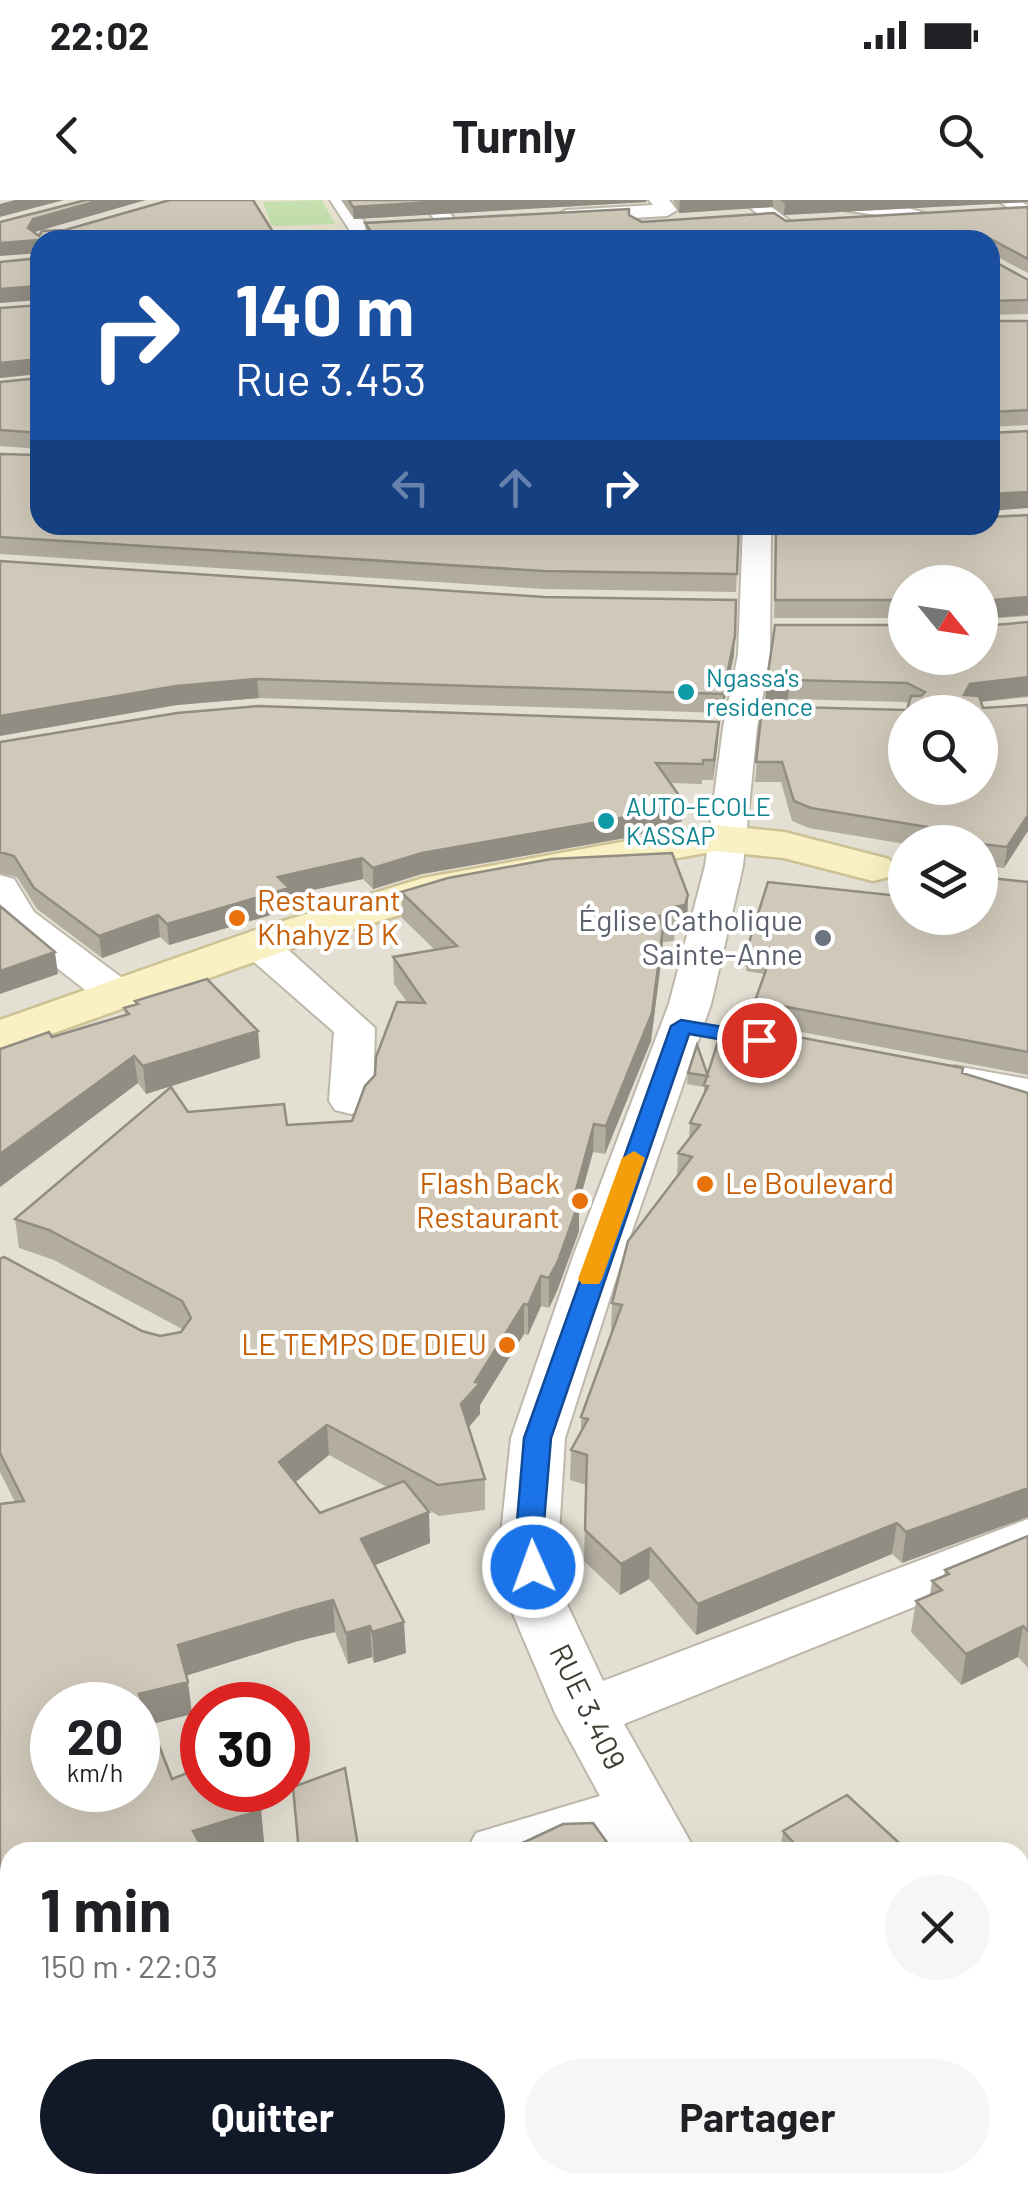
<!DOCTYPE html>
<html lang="fr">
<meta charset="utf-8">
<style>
:root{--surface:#fff;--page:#f6f6f6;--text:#202124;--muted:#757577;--accent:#111827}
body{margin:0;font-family:Barlow,sans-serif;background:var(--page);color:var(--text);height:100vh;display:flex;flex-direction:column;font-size:38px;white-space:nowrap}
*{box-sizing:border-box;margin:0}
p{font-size:32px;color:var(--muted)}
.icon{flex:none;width:55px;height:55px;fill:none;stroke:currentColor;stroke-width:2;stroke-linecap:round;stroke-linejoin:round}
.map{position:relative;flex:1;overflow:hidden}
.details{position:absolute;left:0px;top:1642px;width:1030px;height:352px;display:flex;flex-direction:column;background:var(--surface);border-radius:30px 30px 0 0;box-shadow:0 10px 40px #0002}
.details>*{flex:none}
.top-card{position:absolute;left:30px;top:30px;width:970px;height:305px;border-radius:30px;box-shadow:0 10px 40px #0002;background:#1a4fa0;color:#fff;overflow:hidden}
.needle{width:65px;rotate:120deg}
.fabs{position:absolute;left:888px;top:365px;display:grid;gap:20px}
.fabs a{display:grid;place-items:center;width:110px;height:110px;border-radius:50%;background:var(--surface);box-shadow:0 10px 40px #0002;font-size:50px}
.speed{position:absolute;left:30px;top:1482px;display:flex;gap:20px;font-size:50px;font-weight:700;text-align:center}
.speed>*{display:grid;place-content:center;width:130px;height:130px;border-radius:50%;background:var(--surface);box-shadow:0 10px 40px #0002;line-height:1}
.speed small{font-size:25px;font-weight:400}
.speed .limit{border:15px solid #d22;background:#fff;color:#111}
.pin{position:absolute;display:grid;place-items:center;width:85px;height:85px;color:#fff;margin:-42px;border:5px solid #fff;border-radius:50%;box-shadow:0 2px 10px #0007}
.me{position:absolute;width:110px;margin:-55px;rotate:358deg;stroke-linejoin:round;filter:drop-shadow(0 0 8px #0008)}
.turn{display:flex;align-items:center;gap:35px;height:210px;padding:0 40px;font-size:45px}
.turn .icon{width:130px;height:130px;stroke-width:2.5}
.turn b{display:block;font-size:70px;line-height:85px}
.lanes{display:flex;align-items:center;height:95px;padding:0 40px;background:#0003;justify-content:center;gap:50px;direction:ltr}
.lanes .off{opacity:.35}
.round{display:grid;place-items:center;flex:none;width:105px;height:105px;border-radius:52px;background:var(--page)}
.headline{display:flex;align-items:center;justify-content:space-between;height:170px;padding:0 40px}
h1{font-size:60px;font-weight:700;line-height:75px}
.primary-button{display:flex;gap:20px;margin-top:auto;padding:20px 40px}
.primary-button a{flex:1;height:115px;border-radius:60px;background:var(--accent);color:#fff;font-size:40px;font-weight:700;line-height:115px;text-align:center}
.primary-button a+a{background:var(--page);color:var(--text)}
.status{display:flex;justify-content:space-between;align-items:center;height:70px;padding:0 50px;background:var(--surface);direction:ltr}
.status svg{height:28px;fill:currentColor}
header{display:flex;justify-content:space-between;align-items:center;height:130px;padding:0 40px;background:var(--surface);font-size:45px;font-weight:700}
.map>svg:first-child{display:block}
.residential{fill:#e3dfd2;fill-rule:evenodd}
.education{fill:#e8e3ce}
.green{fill:#c6e1af}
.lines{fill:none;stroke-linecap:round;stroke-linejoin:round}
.stream{fill:#a4c7e8;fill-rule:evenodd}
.minor-casing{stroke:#bdb8aa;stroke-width:4}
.secondary-casing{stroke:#ccc296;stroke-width:5}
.minor{fill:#fff;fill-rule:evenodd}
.secondary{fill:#f9f1c4;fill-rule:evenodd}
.wall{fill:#b3ada0;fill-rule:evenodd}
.shaded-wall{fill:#928d82}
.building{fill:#d0c9ba;stroke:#928d82;stroke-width:2.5;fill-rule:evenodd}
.route{fill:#1a73e8;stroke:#114b97;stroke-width:2.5}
.slow{fill:#f59e0b}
.culture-dot{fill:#0f9aa8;stroke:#fff;stroke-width:4}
.food-dot{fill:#e8710a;stroke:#fff;stroke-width:4}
.worship-dot{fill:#6b7280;stroke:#fff;stroke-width:4}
.labels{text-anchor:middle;stroke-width:8;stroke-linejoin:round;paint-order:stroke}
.far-culture-label{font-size:25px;fill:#0d838f;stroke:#fff;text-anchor:start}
.food-label{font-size:30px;fill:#c56008;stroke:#fff;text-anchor:start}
.worship-label{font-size:30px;fill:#5b616d;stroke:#fff;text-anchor:end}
.street-label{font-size:30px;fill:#413d34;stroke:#fff}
</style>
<div class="status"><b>22:02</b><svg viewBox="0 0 49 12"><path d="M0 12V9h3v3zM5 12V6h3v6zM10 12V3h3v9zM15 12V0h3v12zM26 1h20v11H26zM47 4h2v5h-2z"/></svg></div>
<header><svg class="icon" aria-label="back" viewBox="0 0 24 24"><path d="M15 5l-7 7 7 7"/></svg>Turnly<svg class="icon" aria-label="search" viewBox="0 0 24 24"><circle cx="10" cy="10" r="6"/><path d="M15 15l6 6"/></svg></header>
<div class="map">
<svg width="1028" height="1994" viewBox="0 0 1028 1994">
<rect width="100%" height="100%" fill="#f0ede3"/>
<path class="residential" d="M0,0H1028V1994H0ZM40,40H990V325H40ZM905,382H980V458H905ZM905,512H980V588H905ZM905,642H980V718H905ZM52,1505H138V1590H52ZM202,1505H288V1590H202ZM10,1652H1020V1985H10Z"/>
<path class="education" d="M201,0H336L360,40H65Z"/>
<path class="green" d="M322,0L335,24L272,26L263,2Z"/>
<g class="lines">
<path class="stream" d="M1028,1869V1888L1020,1892V1873Z"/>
<defs>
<path id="minor" d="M330,0H350L376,40H356Z
M419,0H439L472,40H451Z
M649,0H669L677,10L667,16L566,22L556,16L566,10L653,5Z
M740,0H762L811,37L792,40Z
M805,0C859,0 930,0 969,40H945L911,20L815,6Z
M996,0H1019L1028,6V20Z
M743,325H771L770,455L757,528L743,666L711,804L624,1054L565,1238L559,1334L565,1400L603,1481L1028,1319V1361L624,1524L696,1652H630L624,1642L588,1652H466L476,1633L600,1596L555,1513L507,1400L501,1334L511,1238L574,1054L669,804L705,666L723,528L738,455Z
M0,675L14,679L34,712L133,786L139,795L133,804L118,808L103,804L5,727L0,720Z
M259,733L273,736L375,828L373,901L367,910L351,914L335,910L329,901L334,832L245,754L239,745L245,736Z
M955,866L1028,879V905L939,888L933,879L939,870Z
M807,1985H883L887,1994H811Z"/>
<path id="secondary" d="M716,625L784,632L889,659L895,668L889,677L873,681L784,658L716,651L448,700L299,746L0,852V820L267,726L423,678Z"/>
</defs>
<use href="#minor" class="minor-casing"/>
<use href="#secondary" class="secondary-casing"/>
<use href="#minor" class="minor"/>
<use href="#secondary" class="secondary"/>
</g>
<path class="wall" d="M341,0H647L646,2L354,19Z
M673,0H1028V2L784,15L773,7L679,13Z
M1028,7V73L990,53V40H368L366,36L365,23L629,15L642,22L786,21Z
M990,59L1028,80V114L990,115Z
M990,120L992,121H1028V225L990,227Z
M40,178V249L0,246V182Z
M0,254L40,325H739L736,392L544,389L0,354Z
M1028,315V416L980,419L905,382V418H774L776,326L833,328Z
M0,361L734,455L722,513L259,498L177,505Z
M1028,422V497L981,502L983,508L1028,505L1004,668L980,665V642H905V644L809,628L792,621L781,582H755L761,517L907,510L909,504L905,502L788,499L765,506L766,487L983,426Z
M719,522L713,580H702V584L671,583L683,601L682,621L631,637L422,674L373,689L363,679L290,695L291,709L169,745L160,737L102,758L37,709L17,677L0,673V542Z
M982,677L1028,682V875L754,823L755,801L764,774L746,771L747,749L899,696Z
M401,692L688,695L687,721L684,732L675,733L674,741L663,742L651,841L605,954L593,952L579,1003V1031L557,1091L549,1108L541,1106L528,1135L524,1134L480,1205V1214L469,1227L485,1279V1310L439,1316L427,1309L430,1343L375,1365L406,1453L374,1463L372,1457L348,1464L335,1432L298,1441L186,1475L192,1514L151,1524L172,1579L261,1610L264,1642L10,1652V1834L0,1835V1304L15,1302L0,1272V1059L142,1131L160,1136L181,1132L182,1129L54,1060L19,1048L15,1019L188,912L287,925L352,921L375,875L407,802L394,784L393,757L435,750L402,718ZM329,1255L387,1287L320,1313L295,1282Z
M135,801L258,831L260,858L146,894L138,883L0,987V849L52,837L125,815L124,808L135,805Z
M688,873L708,875L962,873L1028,893L902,1363L892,1354L696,1435L649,1379L620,1395L584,1361L586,1285L570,1280L571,1250L581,1232V1217L612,1133H611L612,1103L677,977L678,953L689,939L690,923L704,894V887L687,884Z
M1028,1336V1468L1018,1457L961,1485L911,1432L916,1401L930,1395L932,1381L944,1376L945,1370Z
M783,1631L909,1652H780Z
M928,1985H1004L993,1994H929L926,1991Z"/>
<path class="shaded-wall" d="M15,0H64L0,17V4Z
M101,0H146L35,32L28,28L33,19Z
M463,0H647L646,2L354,19L353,7Z
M680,0H773V7L679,13Z
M831,0H1028V2L784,15L785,2Z
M38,40L40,53L0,56V43Z
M40,86V100L0,103V89Z
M40,159V174L0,178V163Z
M1028,292V308L990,311L992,294Z
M1028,397V415L980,419V403L982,401Z
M735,436L734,455L722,513L723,494Z
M1028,477V496L968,503L964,495L970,484Z
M257,479L259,498L177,505L0,536V516L176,486Z
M790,480L788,499L765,506L766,487Z
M719,522L718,542L713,580L714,560Z
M683,601L682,621L631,637L422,674L373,689V668L422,653Z
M1028,615V631L1004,668L1007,647Z
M362,658L363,679L290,695L291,709L169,745L167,724L278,677Z
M688,695L687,721L684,732L675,733L676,714L674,707Z
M158,715L160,737L102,758L99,736Z
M663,728L662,755L651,841L605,954L606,926Z
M55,752L58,774L0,794V771Z
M258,831L260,858L146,894L143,866Z
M134,856L138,883L0,987V954Z
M594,924L593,952L579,1003V1031L557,1091L549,1108V1078Z
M541,1076V1106L528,1135V1105Z
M524,1104V1134L480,1205V1214L462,1235L461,1204Z
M327,1225L329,1255L282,1293L279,1262Z
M1028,1288V1317L902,1363L906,1332Z
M429,1312L430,1343L363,1370L361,1339Z
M897,1323L892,1354L696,1435L698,1404Z
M650,1348L649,1379L620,1395L621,1364Z
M333,1400L335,1432L298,1441L182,1477L178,1445L296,1410Z
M404,1422L406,1453L374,1463L372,1432Z
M370,1426L372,1457L348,1464L346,1433Z
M1023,1426L1018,1457L961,1485L966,1454Z
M188,1482L192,1514L144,1526L139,1494Z
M261,1610L264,1642L230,1652H196L193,1631Z
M5,1801L10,1824V1834L0,1835V1802Z
M1028,1956V1966L1020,1973V1962Z
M652,1985H740L715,1994H633V1991Z
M991,1985H1004L993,1994H979Z"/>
<path class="building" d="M86,0H101L33,19L28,28L39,36L42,31L65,30L170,0H253L278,40H40V42L38,40L0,43V22Z
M349,0H463L353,7Z
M781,0H831L785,2Z
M1028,7V59L989,38V40H377L365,23L629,9V15L642,22L774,13L786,21Z
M40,58V86L0,89V62Z
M990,59L1028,80V100L990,101Z
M40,105V159L0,163V108Z
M990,120L992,121H1028V210L990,212Z
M40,178V233L0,230V182Z
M1028,231V292L992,294L990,300V233Z
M40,253V325H739L737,374L544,371L0,337V254L38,255Z
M1028,315V397L982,401L980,403V382H905V400H775L776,326L833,328L882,325H990V317Z
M0,361L544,397L736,400L735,436L723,494L257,479L176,486L0,516Z
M1028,422V477L970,484L964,495L979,496L983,508L1028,505V615L1007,647L980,644V652V642H921L927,627L811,608L794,601L782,562H756L761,517L792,507L907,510L911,496H921L925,492L907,483L790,480L766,487L775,425H905V458H980V424L983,426ZM905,512H980V588H905Z
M258,506L719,522L714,560H703V564L656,563L683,601L632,616L422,653L373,668L362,658L278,677L289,688L167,724L158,715L99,736L34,688L14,656L0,652V542L177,513Z
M672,653L688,695L685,705L674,707L676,714L659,716L663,728L652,813L606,926L594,924L573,1001L579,1002L558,1061L549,1078L541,1076L528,1105L524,1104L475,1182L480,1183L461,1204L485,1279L438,1285L327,1225L279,1262L320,1313L404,1281L429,1312L361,1339L404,1422L372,1432L370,1426L346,1433L333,1400L296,1410L178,1445L188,1482L139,1494L172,1579L202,1567V1590H251L261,1610L193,1631L204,1652H10V1823L5,1801L0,1802V1304L24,1301L0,1253V1059L4,1057L142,1131L160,1136L181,1132L191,1118L182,1101L49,1030L15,1019L171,887L188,912L284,904L287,925L352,921L365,886L375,875L376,857L397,802L425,803L393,757L457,746L401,692L448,678L551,659ZM52,1505H138V1590H52Z
M980,674L982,677L1028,682V852L755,801L772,753L747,749L768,682L899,696L905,682V718H980Z
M0,706L55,752L0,771Z
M207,779L258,831L143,866L134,856L0,954V849L49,832L52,837L129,814L124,808L138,804L135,801Z
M724,823L963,868L962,873L1028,893V1288L906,1332L897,1323L698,1404L650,1348L621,1364L585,1330L587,1255L571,1250L588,1219L581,1217L622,1105L612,1103L628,1041L692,957L678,953L700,925L690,923L708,886L704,885Z
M697,845L708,876L688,873Z
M1028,1336V1431L1023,1426L966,1454L916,1401L942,1390L932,1381L949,1374L945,1370Z
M345,1568L359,1652H299L293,1587Z
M847,1595L909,1652H802L783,1631Z
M593,1623L614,1652H519L518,1645L563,1624Z
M1020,1924L1028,1932V1956L1020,1962Z
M46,1985H149L151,1994H48Z
M311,1985H652L633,1991L634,1994H313Z
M936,1985H991L979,1994H944Z"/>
<path class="route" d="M681,820L759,833L769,840L759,846L689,834L551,1238L543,1334L547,1367L543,1374H523L516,1334L524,1238L671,826Z"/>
<path class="slow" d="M634,951L645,958L602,1079L599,1084H582L578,1079L622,958Z"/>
<g class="culture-dot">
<circle cx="686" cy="492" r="10"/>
<circle cx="606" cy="621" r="10"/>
</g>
<g class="food-dot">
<circle cx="237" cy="718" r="10"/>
<circle cx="705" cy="984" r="10"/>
<circle cx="580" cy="1001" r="10"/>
<circle cx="507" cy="1145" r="10"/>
</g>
<circle class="worship-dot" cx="823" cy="738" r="10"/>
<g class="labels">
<g class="far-culture-label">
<text x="706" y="487">Ngassa's<tspan x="706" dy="29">residence</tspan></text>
<text x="626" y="616">AUTO-ECOLE<tspan x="626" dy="29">KASSAP</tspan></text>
</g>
<g class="food-label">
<text x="257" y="711">Restaurant<tspan x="257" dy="34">Khahyz B K</tspan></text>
<text x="560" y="994" text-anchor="end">Flash Back<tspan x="560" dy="34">Restaurant</tspan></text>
<text x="725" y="994">Le Boulevard</text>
<text x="487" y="1155" text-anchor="end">LE TEMPS DE DIEU</text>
</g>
<g class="worship-label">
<text x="803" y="731">Église Catholique<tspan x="803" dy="34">Sainte-Anne</tspan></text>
</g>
<g class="street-label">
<text transform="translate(587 1507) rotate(64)" y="10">RUE 3.409</text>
</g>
</g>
</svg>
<div class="fabs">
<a><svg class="needle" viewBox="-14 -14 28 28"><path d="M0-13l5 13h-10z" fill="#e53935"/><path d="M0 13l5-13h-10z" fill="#757577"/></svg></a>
<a><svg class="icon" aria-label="search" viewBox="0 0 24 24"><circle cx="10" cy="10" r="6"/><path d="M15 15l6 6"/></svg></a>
<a><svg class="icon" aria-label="layers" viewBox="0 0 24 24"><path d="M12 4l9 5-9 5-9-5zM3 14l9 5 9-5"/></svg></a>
</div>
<div class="speed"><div>20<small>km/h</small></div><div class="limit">30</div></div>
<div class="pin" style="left:759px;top:840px;background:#d93025"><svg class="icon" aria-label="arrive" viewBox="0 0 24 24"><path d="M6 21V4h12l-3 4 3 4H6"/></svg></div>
<svg class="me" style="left:533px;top:1367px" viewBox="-20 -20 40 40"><circle r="17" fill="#1a73e8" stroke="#fff" stroke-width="3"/><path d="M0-11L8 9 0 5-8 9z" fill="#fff"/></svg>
<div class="top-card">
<div class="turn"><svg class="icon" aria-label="right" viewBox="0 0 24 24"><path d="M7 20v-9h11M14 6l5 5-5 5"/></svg><div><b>140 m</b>Rue 3.453</div></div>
<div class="lanes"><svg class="icon off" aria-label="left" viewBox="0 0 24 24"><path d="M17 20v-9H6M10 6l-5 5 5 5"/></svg><svg class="icon off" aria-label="ahead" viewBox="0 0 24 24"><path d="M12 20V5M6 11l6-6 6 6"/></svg><svg class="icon" aria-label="right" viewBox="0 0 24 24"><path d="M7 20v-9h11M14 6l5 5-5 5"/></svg></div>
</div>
<section class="details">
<div class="headline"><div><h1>1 min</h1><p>150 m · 22:03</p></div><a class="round"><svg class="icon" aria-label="close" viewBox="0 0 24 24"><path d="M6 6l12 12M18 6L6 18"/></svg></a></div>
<div class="primary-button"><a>Quitter</a><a>Partager</a></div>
</section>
</div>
